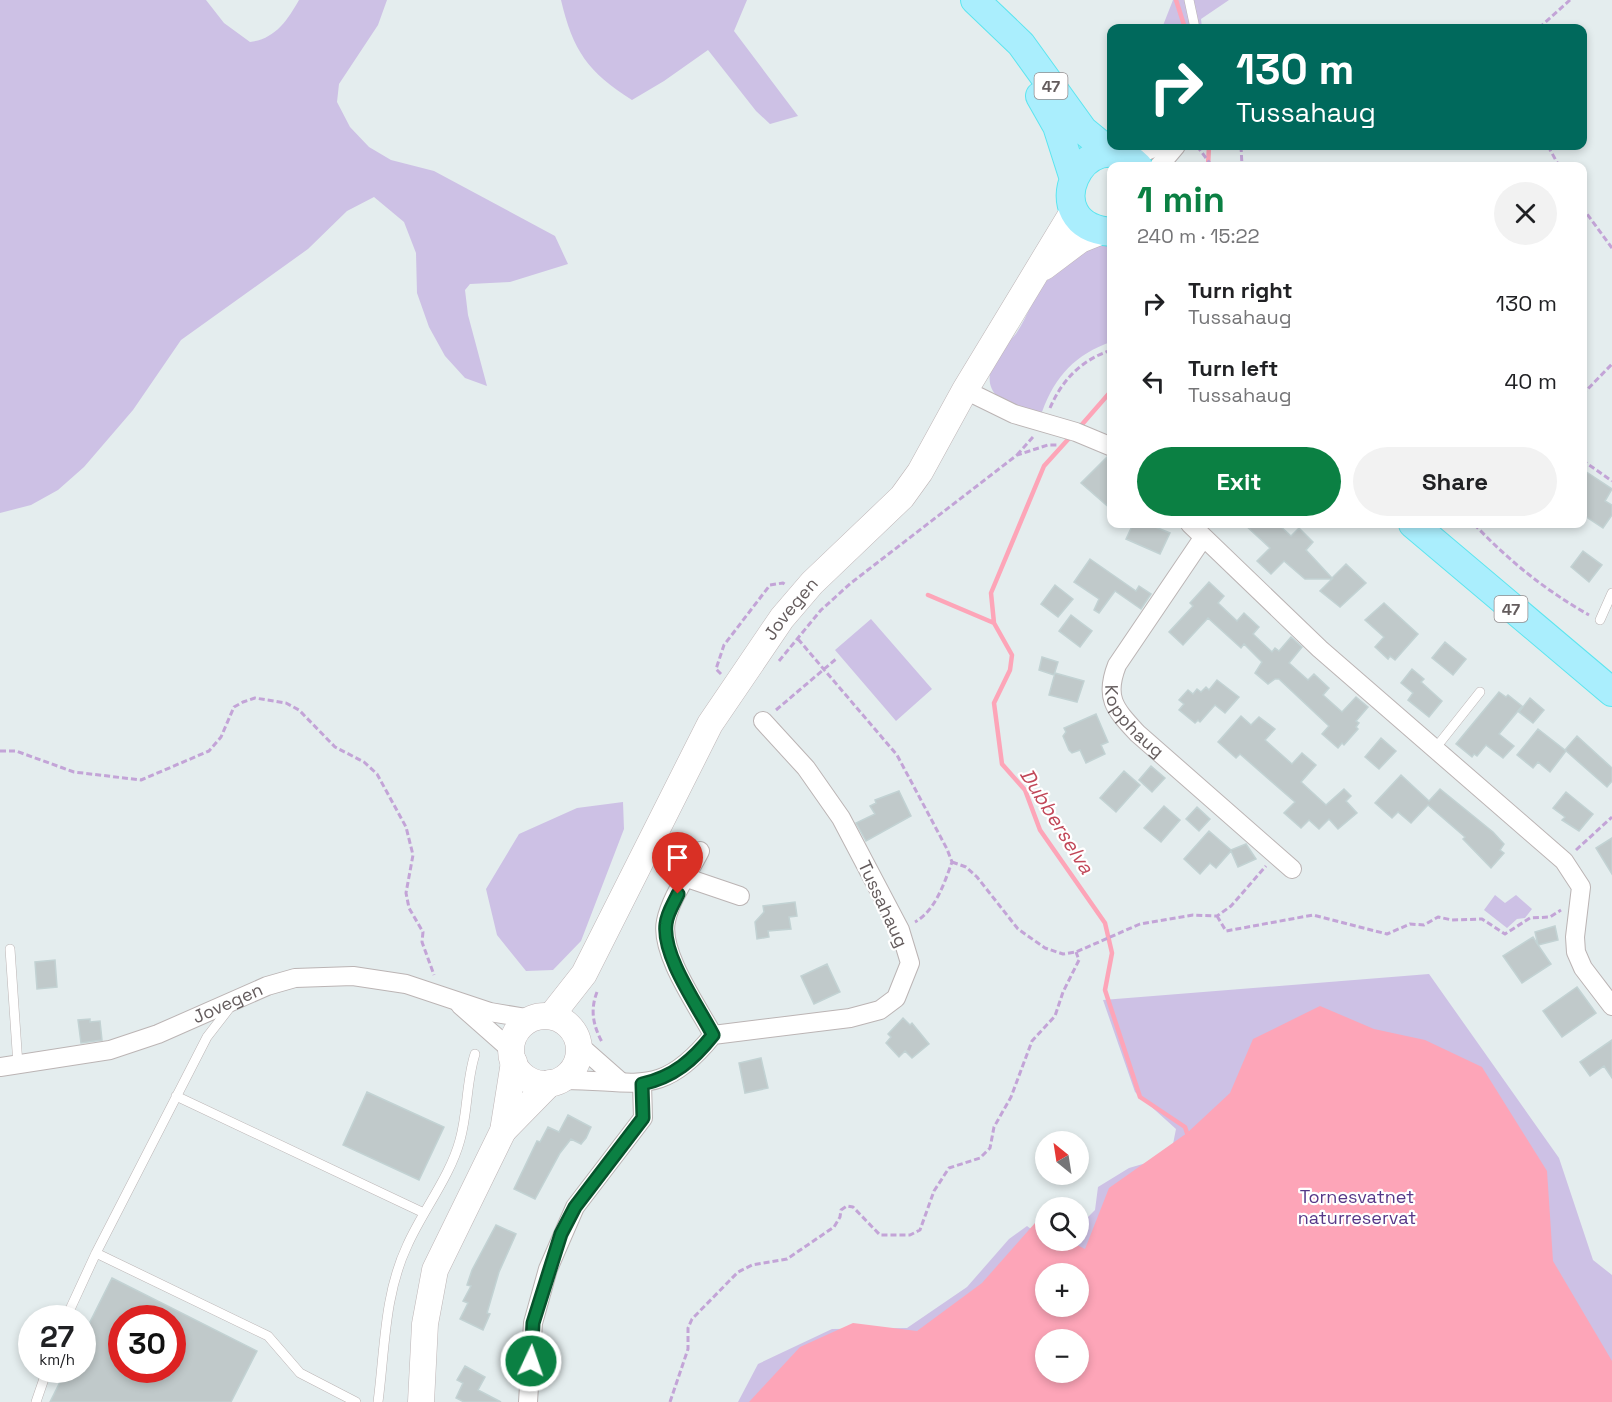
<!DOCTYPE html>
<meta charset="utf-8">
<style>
:root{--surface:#fff;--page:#f2f2f2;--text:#202124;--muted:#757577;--accent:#0b8043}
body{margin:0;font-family:"Space Grotesk",sans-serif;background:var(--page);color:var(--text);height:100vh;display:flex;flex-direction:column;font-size:22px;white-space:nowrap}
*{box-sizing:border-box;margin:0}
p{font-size:20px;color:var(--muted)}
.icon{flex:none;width:33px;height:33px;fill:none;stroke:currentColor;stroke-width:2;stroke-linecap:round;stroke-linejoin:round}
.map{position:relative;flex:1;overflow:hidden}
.sheet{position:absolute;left:1107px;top:162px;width:480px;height:366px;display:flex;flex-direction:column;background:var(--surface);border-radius:12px;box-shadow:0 3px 9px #0003}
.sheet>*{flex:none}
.top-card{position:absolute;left:1107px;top:24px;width:480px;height:126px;border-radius:12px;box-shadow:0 3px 9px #0003;background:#00695c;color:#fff;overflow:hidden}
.needle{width:39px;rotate:330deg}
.controls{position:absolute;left:1035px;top:1131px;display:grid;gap:12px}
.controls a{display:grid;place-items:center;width:54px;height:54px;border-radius:50%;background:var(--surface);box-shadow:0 3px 9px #0003;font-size:30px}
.speed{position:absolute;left:18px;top:1305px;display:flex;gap:12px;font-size:30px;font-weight:700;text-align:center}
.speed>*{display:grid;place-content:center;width:78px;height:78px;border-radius:50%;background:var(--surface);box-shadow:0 3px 9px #0003;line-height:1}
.speed small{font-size:15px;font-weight:400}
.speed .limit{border:9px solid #d22;background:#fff;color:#111}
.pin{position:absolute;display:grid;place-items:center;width:51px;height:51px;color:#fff;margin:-62px -26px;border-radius:50% 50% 50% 0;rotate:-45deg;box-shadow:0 0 6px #0007}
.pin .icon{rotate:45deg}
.me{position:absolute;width:66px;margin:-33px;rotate:3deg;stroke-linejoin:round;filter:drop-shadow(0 0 4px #0008)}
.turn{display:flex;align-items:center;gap:21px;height:126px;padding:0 30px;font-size:27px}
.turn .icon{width:78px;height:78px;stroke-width:2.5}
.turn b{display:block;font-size:42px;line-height:51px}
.round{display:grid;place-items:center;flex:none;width:63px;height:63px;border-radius:32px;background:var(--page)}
.summary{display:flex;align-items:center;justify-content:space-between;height:102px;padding:0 30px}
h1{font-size:36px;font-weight:600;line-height:45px;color:var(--accent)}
.cta{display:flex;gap:12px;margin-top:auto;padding:12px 30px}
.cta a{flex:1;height:69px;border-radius:36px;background:var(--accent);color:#fff;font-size:24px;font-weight:600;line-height:69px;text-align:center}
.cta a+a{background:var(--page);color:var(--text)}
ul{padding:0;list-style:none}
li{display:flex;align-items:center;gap:18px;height:78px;padding:0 30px}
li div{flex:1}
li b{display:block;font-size:22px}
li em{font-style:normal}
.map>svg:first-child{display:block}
.green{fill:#cdc1e5;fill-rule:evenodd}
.water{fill:#fda5b8;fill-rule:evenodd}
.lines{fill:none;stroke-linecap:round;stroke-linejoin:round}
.stream{stroke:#fda5b8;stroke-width:4.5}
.building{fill:#c0c9ca;stroke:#c2d2d3;stroke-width:1.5;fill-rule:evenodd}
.lane-casing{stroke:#bbb4b4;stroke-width:10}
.street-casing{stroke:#bbb4b4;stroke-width:20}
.secondary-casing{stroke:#beb5b6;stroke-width:27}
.primary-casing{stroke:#5ce5ef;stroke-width:30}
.path{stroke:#c3a4d7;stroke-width:3;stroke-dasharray:6 3;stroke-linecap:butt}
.lane{stroke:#fff;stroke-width:9}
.street{stroke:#fff;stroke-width:18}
.secondary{stroke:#fff;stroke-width:26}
.primary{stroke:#aaeefd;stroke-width:28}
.route-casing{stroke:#07532c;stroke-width:15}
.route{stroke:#0b8043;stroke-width:10}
.labels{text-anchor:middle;stroke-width:4.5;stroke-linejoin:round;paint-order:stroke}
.shield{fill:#fff;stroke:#928d8e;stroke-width:1.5}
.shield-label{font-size:16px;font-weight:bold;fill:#645c5d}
.street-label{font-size:18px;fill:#645c5d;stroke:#fff}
.park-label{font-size:18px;fill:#573888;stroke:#fff}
.water-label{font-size:20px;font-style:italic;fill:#c14758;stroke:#fff}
</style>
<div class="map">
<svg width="1612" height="1402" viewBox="0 0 1612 1402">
<rect width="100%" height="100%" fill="#e4edee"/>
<path class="green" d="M0,0H206L224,23L250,42C275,39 287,21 299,0H387L378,25L339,84L337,102L350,127L369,147L391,160L434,171L555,236L568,264L510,282L470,284L465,290L468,315L487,386L465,378L445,356L429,327L417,293L416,253L404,222L374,197L347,211L308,249L181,340L133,410L84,467L58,490L31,505L0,513Z
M561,0H747L734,31L798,116L770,124L756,111L708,50L664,81L632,100C588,72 573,51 561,0Z
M1173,0H1229L1201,19L1202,28H1162Z
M1107,244L1111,247V342C1076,354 1055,376 1042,412C1001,407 972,391 1002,348C1005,343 1011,340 1015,335C1028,318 1033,294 1047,278C1062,262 1086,249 1107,244Z
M871,619L932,689L896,721L835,650Z
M623,802L624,829L581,941L553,970L526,971L497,935L486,889L519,834L577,808Z
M1495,895L1505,903L1516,895L1532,909L1525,918L1517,919L1507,928L1484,910Z
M1429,974L1559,1158L1593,1260L1612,1275V1402H738L758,1364L832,1329L907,1328L967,1287L1009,1239L1027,1226L1046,1240H1078L1079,1226L1095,1210L1098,1187L1129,1168L1153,1161L1172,1149L1176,1129L1135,1092L1103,1000ZM1046,1274H1078V1306H1046ZM1046,1340H1078V1372H1046Z"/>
<path class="water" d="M1320,1006L1374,1029L1425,1040L1482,1067L1547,1171L1553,1261L1612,1361V1402H749L800,1347L853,1323L917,1331L982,1283L1035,1223L1045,1229L1046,1240L1069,1241L1085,1249L1109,1188L1187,1133L1230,1093L1253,1039ZM1046,1274H1078V1306H1046ZM1046,1340H1078V1372H1046Z"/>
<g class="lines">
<path class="stream" d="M1176,0L1185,28
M1208,166L1209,146
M1078,429L1112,390
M1072,435L1044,466L991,593L994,623L1012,655L1010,670L994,703L1002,764L1025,790L1040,830L1105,923L1112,953L1105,990L1140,1097L1185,1127L1187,1133
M928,595L994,623"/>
</g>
<path class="building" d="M1107,457L1112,458V510L1081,483Z
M1582,469L1612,489L1605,501L1612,505V515L1603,528L1582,514Z
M1133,524H1148L1170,533L1160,554L1126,539Z
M1244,524H1278L1291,536L1299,528L1313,542L1306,550L1332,578L1346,564L1366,583L1340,607L1320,591L1332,579H1305L1284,561L1271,574L1257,561L1270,548Z
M1583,551L1602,565L1589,582L1571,567Z
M1090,559L1136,591L1139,586L1151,594L1141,609L1115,591L1099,613L1094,610L1099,599L1074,582Z
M1209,582L1224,596L1218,603L1237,621L1244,613L1259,627L1253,634L1272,652L1275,648L1279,651L1291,637L1302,647L1289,663L1308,680L1314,674L1329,688L1323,695L1342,712L1356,697L1368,707L1356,721L1359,723L1356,727L1358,729L1344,745L1342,743L1338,748L1322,734L1329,726L1279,679H1275L1268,684L1255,673L1262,662L1244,644L1241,648L1208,618L1183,645L1169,632L1193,606L1190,603Z
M1055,585L1073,599L1058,617L1041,604Z
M1384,603L1418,634L1395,660L1390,656L1388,659L1375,647L1384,637L1365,620Z
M1071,615L1092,631L1080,647L1059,631Z
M1445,642L1466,659L1453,675L1432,658Z
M1042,657L1058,662L1054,675L1039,670Z
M1412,669L1424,679L1421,682L1442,701L1429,717L1408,700L1413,693L1401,683Z
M1055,673L1084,681L1077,702L1049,695Z
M1217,680L1239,697L1225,713L1215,705L1200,722L1198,720L1195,723L1179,710L1184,704L1179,700L1188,690L1193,694L1197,689L1201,692L1206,687L1209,690Z
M1499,692L1506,697L1508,695L1522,706L1499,734L1514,746L1503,758L1486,745L1477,756L1474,754L1472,757L1456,744Z
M1530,698L1544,710L1533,723L1519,712Z
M1096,714L1108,742L1101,745L1105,754L1086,763L1080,750L1072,753L1069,750L1063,736L1066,732L1064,728Z
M1241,716L1251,725L1259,717L1275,729L1265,740L1292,764L1302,753L1316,765L1301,782L1326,805L1344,789L1351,796L1346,801L1357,813L1338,829L1329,819L1319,829L1309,820L1301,828L1284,813L1295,802L1240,754L1236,758L1218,742Z
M1538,729L1566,751L1550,772L1538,762L1533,768L1517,755Z
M1577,736L1612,768V781L1607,787L1565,750Z
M1381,738L1396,751L1379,769L1365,757Z
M1151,766L1165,778L1152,792L1139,780Z
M1124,771L1140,785L1116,812L1100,798Z
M1401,775L1429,801L1440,789L1493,832L1504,844L1500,850L1504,853L1491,868L1463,839L1465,837L1428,805L1411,823L1398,812L1392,818L1375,803Z
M899,791L911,816L866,841L856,823L875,814L870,806L876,803L875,800Z
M1566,792L1593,814L1579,831L1562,820L1565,817L1553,808Z
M1164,806L1180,820L1161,842L1144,828Z
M1197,807L1210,819L1199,831L1186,819Z
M1209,831L1231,850L1246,844L1256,859L1238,867L1231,851L1216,868L1210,863L1200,874L1184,859Z
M1612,838V874L1596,848Z
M795,902L797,916L789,917L791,929L768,931L769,937L757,939L755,922L764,912L763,906Z
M1555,926L1558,940L1538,945L1551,964L1522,983L1503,956L1533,937L1538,945L1535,932Z
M55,960L57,987L37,989L35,962Z
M827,964L840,992L814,1004L801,976Z
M1577,987L1596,1013L1562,1037L1543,1011Z
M903,1018L910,1025L912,1023L929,1044L912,1058L905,1051L899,1057L886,1043L891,1037L888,1034Z
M90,1019V1022L100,1021L102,1040L81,1043L78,1020Z
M1612,1040V1078L1604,1066L1590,1076L1580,1062Z
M761,1058L768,1088L745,1093L739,1063Z
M367,1092L444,1127L419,1180L343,1145Z
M568,1115L591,1127L586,1138L581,1144L571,1139L560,1153L535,1199L514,1189L537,1141L540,1142L548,1127L559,1132Z
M496,1225L516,1234L499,1272L487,1313L490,1314L483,1330L460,1319L468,1303L463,1301L471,1286L467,1285L472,1270Z
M112,1278L257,1351L231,1402H50L66,1370H82V1338ZM122,1318H172V1370H122Z
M465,1366L485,1377L478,1390L501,1402H464L456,1398L463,1383L457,1380Z"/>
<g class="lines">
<defs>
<path id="lane" d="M1189,0L1195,28
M1600,620L1612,593
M1434,750L1480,692
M10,949L18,1065
M176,1096L424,1213
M96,1253L268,1336L300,1373L356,1402
M66,1318L96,1253L207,1037L231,1006
M36,1402L47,1370
M378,1402C385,1349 384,1295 407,1246C423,1210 450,1177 460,1140C468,1112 466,1082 475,1054"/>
<g id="street">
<path d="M1122,155L1142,153L1158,146"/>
<path d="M1159,166L1176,146"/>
<path d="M965,390L1014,414L1076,432L1112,447"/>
<path d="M1190,524L1320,649L1564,861L1581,887L1575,937L1576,952L1583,968L1612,1006"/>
<path id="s1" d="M1203,538L1117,665C1104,698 1115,709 1137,733L1292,869"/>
<path d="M700,851C689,873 671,897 666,921C659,952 698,1007 713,1035"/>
<path d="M687,878L740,896"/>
<path d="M460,1005L511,1050"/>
<path d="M579,1045L621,1082"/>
<path id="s2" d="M0,1067L110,1050L158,1034L267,986L295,978L353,976L406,984L490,1012L532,1019"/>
<path d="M561,1080C635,1079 660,1101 713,1035L850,1018L880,1010L896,998L910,963L900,930L841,818L806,768L763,721"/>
<path d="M528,1402L533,1323L548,1269L575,1207L643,1118L642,1084"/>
</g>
<g id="secondary">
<path d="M1044,267L1080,240L1100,232"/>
<path id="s3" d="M551,1016L584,974L710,724L782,618L812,583L902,497L920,472L965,390L1074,210"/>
<circle cx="545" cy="1050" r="34"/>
<path d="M503,1131L550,1083"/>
<path d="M421,1402L425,1324L435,1270L503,1131L514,1062"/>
</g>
<path id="primary" d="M975,0L1021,44L1083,130L1111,153
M1040,96L1057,126L1073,176
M1112,232C1031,226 1085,115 1138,166
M1413,524L1612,692"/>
</defs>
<use href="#lane" class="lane-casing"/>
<use href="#street" class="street-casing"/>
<use href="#secondary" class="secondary-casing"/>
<use href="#primary" class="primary-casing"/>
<path class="path" d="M1539,28L1570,0
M1197,146L1212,166
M1241,146L1242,166
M1548,146L1559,166
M1582,207L1612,248
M1582,395L1612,364
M1050,408C1062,380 1082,359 1112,350
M1017,455L1033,437
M1582,460L1612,481
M1474,524C1509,561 1545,590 1589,615
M798,639L897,755L947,849L952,862C944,884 935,911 915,922
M779,661L821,610L851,583L1017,455L1048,445H1058
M721,674L716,669L724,645L770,585L783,583L786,585
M776,710L836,659
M0,751H16L74,772L141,780L209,751L221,737L234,707L243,702L255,698L286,703L299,710L335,747L364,762L377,774L406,827L413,855L406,893L409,908L423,932L422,942L434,975
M1576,850L1612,817
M952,862L966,867L977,877L1018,929L1045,948L1063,954L1076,952L1140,924L1193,915L1217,916L1231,906L1266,866
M1217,916L1226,931L1313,915L1387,934L1410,924L1424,925L1438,917L1452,920L1482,919L1505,934L1530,918L1550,917L1561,910
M597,992C590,1010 593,1025 602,1042
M670,1402L688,1349V1328L692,1319L738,1272L752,1265L787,1259L834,1227L840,1217L841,1210L847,1206L853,1207L880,1235H910L920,1230L934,1191L949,1168L980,1158L990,1148L994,1127L1011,1097L1032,1041L1055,1016L1063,992L1079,960L1076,952"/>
<use href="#lane" class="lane"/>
<use href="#street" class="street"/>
<use href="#secondary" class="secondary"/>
<use href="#primary" class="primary"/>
</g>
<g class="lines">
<defs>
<path id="route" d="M531,1361L533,1323L561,1234L575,1207L643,1118L642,1084C674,1077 693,1060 713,1035C698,1006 662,956 666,924C667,913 674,903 678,894"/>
</defs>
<use href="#route" class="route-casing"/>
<use href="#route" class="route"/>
</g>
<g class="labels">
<g class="shield">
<rect x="1034.5" y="73" width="33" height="26" rx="4.5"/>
<rect x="1494.5" y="596" width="33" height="26" rx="4.5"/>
</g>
<g class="shield-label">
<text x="1051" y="92">47</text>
<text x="1511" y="615">47</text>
</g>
<g class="street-label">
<text dy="6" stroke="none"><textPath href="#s3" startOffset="474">Jovegen</textPath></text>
<text dy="6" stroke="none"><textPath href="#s1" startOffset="218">Kopphaug</textPath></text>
<text transform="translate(883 904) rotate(65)" y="6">Tussahaug</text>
<text dy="6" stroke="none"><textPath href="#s2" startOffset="238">Jovegen</textPath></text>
</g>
<g class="park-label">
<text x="1357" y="1203">Tornesvatnet<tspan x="1357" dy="21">naturreservat</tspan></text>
</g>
<g class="water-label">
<text transform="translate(1057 821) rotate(58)" y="7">Dubberselva</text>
</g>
</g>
</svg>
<div class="controls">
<a><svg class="needle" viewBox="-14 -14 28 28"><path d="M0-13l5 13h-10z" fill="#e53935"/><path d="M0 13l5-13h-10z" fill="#757577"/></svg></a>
<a><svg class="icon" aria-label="search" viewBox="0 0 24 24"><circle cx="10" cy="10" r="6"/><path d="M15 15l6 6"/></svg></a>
<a>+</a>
<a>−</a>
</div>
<div class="speed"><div>27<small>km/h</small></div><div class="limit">30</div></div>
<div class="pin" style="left:678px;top:894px;background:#d93025"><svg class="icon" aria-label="arrive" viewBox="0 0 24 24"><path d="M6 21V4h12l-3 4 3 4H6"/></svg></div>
<svg class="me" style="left:531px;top:1361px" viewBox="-20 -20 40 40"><circle r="17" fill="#0b8043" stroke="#fff" stroke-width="3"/><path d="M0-11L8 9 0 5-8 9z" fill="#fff"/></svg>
<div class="top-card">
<div class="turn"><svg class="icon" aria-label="right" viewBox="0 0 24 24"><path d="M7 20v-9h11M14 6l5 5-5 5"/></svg><div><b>130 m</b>Tussahaug</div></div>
</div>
<section class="sheet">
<div class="summary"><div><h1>1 min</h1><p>240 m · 15:22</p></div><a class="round"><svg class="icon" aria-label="close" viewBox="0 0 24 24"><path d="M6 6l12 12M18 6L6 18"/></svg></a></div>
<ul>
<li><svg class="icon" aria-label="right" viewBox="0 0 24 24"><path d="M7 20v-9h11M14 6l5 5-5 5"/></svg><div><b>Turn right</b><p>Tussahaug</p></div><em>130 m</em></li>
<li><svg class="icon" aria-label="left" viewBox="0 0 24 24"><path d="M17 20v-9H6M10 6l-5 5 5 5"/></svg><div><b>Turn left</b><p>Tussahaug</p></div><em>40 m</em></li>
</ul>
<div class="cta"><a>Exit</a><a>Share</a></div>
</section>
</div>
